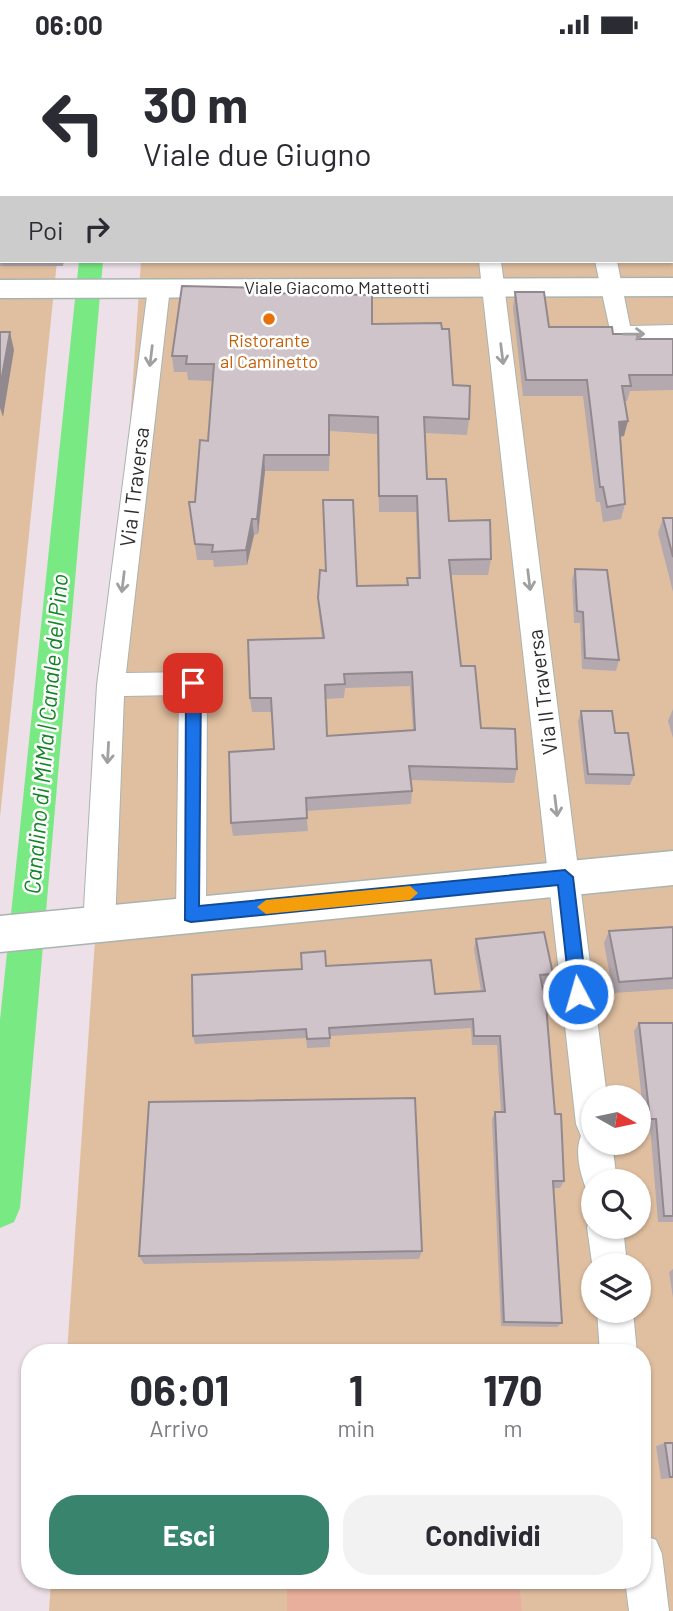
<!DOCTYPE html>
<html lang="it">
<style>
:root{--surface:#fff;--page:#f2f2f3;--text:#2b2b33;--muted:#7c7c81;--accent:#39846d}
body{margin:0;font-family:Barlow,sans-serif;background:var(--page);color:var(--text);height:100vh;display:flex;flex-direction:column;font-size:26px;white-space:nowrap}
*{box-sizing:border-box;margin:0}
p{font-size:23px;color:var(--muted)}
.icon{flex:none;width:38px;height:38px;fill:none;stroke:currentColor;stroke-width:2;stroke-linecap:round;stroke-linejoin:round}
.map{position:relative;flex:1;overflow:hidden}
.sheet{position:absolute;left:21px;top:1295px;width:630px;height:245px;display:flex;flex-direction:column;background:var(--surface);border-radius:28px;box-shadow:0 2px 5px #0004}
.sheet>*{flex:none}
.banner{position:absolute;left:0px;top:0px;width:674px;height:214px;box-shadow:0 2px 5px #0004;background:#fff;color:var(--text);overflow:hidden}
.needle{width:46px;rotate:99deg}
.controls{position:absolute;left:581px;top:1036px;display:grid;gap:14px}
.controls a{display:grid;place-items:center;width:70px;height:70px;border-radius:50%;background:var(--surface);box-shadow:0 2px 5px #0004;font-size:35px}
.pin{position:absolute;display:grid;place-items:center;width:60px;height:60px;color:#fff;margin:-30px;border-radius:14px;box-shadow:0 4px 10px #0006}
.me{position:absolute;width:77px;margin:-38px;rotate:354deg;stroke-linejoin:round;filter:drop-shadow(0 0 5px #0008)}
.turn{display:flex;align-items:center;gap:24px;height:147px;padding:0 28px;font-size:32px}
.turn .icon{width:91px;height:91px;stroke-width:2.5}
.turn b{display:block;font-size:49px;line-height:60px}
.then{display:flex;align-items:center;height:66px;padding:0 28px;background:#0003;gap:14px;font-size:26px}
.eta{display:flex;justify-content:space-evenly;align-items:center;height:119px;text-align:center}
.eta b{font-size:42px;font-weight:700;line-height:49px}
.button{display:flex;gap:14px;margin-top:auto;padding:14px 28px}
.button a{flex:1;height:80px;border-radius:28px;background:var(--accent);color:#fff;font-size:28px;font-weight:700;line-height:80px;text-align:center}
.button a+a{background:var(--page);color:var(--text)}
.status{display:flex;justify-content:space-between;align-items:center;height:49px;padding:0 35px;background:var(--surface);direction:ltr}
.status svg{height:19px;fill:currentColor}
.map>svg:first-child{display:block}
.green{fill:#e0bfa0;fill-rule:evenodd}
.pitch{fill:#e7af9c}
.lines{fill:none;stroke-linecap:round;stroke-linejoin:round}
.canal{fill:#79e983;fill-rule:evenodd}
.street-casing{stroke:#a9b4b1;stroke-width:2}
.secondary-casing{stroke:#a9b4b1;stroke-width:3}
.street{fill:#fff;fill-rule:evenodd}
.secondary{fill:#fff;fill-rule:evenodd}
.wall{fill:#b3a9af;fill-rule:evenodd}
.shaded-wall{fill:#92898e}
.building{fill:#d0c4cb;stroke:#92898e;stroke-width:2;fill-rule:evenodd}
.oneway{stroke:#a0a0a0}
.route{fill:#1a73e8;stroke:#114b97;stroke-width:2}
.slow{fill:#f59e0b}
.food-dot{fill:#e8710a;stroke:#fff;stroke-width:2.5}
.labels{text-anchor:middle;stroke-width:5;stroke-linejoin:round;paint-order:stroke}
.far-street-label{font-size:18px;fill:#2d2d2d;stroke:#fff}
.far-food-label{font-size:18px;fill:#c56008;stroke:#fff}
.street-label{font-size:21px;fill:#2d2d2d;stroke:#fff}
.water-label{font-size:23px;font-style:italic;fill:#148427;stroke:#fff}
</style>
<div class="status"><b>06:00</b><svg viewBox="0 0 49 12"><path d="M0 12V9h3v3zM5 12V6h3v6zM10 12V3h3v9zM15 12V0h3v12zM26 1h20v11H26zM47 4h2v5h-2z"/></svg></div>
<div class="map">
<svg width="673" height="1562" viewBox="0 0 673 1562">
<rect width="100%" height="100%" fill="#ede0e8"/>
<path class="green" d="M0,0H91L2,2V212H57L0,768Z
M133,0H673V1562H49L51,1531H642V1304H67L141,212H672V2ZM593,1048H639V1094H593ZM593,1132H639V1178H593ZM593,1216H639V1262H593Z"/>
<path class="pitch" d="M287,1531H519L522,1562H287Z"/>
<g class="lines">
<path class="canal" d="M101,0H123L101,2Z
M79,212H103L20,1159L14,1173L0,1179V971Z"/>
<defs>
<path id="street" d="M0,14H2V26H0Z
M672,180H673V194H672Z
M479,212H501L607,1048H593V1094H612L617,1132H593V1147L588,1144C581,1129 574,1103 581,1087L576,1075Z
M595,212H617L630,277L673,276V292L612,290Z
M159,232L167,234L170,239L126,624L193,623L203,626L207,634L206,865L202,875L191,879L180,875L176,865L179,646L124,647L115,876L110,886L99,890L88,886L83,876L97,636L148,239L151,234Z
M593,1165V1178H623L627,1216H593V1221L587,1178Z
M597,1262H633L637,1304H600Z
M642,1485L656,1491L662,1505L669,1562H629L625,1531H642Z"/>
<path id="secondary" d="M207,0H231V2H207Z
M237,0H261L236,2Z
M673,229V247L0,249V231Z
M673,802V836L0,903V867Z"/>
</defs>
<use href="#street" class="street-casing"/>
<use href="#secondary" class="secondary-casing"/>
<use href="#street" class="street"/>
<use href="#secondary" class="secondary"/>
</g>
<path class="wall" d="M625,0H673V101H672V2H626Z
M0,39H2V212H64L63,217H0Z
M266,239V244L372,275L442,280L453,336L469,370L467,386L425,384L427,430L449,472L491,510L488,526H451L461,617L481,679L517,720L514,734L411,731L412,742L411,755L306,762L308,782L233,787L231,774L274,700L272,663H252L250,649L322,589L319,565L318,549L357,537L407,536V529H418L416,463H379L377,385L330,382L329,422H265L258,485L254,486L247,516L214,518L213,511H197L189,453H195L208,392L213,332L188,331L187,323H174L172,307ZM410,637L413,682L327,687L326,650L344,649L345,639Z
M515,243L549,278L613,285L638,290H673V341L630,342L627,352H625L624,387L621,388L625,455L621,470L603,473L600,453H596L583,347H523L513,259Z
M663,469H673V543L658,484Z
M575,520L619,611L616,622L582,620L580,574H574L572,531Z
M673,660V689L668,672Z
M581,662L615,684L634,726L630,736L585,735L578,672Z
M673,878V940L613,944L604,894L609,882Z
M476,890L553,925L549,935H542L555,1065L564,1132L560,1139H553L562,1274L557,1278L501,1277L492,1070L495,1063H501L497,996H472L471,979L330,987V998L307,999L306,989L195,995L193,987L302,920L326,917L435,945L481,942L474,900Z
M639,974H673V1173H658L650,1077H645L634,982Z
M422,1202L419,1210L144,1215L139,1207Z
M673,1220V1249L669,1223Z
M665,1394H673V1429L661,1430L656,1397Z"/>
<path class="shaded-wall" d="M10,283L14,301L3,368L0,359V338Z
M628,372L624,387L616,388L619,373Z
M264,406L265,422L258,485L257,470Z
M252,470L254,486L247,516L246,501Z"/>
<path class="building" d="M632,0H673V73H672V2H632Z
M0,39H2V87H0L2,100V202H0Z
M182,237L266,239L265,244L372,246V275L441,274L442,280H449L453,336L470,337L469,370L424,368L427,430H446L449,472L490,471L491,510L449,511L461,617H475L481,679L515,680L517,720L409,717L412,742L306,749L307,769L231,774L229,703L274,700L271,649H250L248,591L324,589L318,549L320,521L326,522L323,451H353L357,537L408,536L407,529H420L417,447H379L378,368L329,366V406H264L257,470H252L246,501L212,503L213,496L195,495L189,453H195L200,391L208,392L214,315H186L187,307H172ZM412,623L415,681L327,687L325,636L345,635L344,625Z
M515,243H544L549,278H612L613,285H637L638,290H673V326H629L631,337H622L628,372L619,373L625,455L607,458L603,438H600L587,331H526Z
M0,283H10L0,338Z
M663,469H673V508Z
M575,520L607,521L619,611L585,609L583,563L577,562Z
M581,662H612L615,684H628L634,726L588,725Z
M673,878V929L619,933L609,882Z
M544,883L553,925L540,926L546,956L555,1065H561L564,1132H553L562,1274L504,1273L495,1063H505L500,987H474L473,970L329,979L330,989L307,990L306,980L193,987L192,926L302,920L301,904L325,902L326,917L431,911L435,945L485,942L476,890Z
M639,974H673V1167H664L656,1070H650Z
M415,1049L422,1202L139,1207L149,1053Z
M665,1394H673V1428H670Z
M250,1531H276V1534L250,1535Z"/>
<defs><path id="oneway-shaft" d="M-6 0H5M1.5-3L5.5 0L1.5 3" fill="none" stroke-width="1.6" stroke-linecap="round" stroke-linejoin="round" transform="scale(1.75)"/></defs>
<g class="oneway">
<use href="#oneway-shaft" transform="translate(634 285) rotate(-1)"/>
<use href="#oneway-shaft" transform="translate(502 305) rotate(83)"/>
<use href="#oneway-shaft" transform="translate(151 307) rotate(97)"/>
<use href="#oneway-shaft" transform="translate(529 531) rotate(83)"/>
<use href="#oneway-shaft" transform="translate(123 533) rotate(97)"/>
<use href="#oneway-shaft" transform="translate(108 704) rotate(93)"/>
<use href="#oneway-shaft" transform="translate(556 757) rotate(83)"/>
</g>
<path class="route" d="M193,628L201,634L199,857L565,821L573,828L587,945L584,950L578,953L570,945L558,836L191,873L185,871L186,634Z"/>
<path class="slow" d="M410,837L418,844L410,851L266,865L257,858L266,851Z"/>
<circle class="food-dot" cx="269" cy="270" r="7"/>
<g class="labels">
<g class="far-street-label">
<text x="337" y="245">Viale Giacomo Matteotti</text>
</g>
<g class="far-food-label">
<text x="269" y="298">Ristorante<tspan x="269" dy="21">al Caminetto</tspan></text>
</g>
<g class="street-label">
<text transform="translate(135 438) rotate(-83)" y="7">Via I Traversa</text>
<text transform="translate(543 643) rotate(-97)" y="7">Via II Traversa</text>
</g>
<g class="water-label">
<text transform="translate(46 685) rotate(-85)" y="8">Canalino di MiMa | Canale del Pino</text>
</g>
</g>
</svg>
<div class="controls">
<a><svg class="needle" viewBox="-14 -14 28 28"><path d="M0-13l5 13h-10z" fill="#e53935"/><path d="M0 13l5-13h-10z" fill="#7c7c81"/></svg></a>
<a><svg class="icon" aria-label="search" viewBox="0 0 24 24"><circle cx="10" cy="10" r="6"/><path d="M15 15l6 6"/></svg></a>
<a><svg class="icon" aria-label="layers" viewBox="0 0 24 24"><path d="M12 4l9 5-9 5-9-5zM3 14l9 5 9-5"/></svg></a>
</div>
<div class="pin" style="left:193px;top:634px;background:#d93025"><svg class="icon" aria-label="arrive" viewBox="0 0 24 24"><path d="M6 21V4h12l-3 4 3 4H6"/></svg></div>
<svg class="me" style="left:578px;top:945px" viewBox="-20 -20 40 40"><circle r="17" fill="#1a73e8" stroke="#fff" stroke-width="3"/><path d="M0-11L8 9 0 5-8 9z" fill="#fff"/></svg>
<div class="banner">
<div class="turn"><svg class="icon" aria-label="left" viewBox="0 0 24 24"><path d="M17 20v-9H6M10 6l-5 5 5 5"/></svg><div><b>30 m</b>Viale due Giugno</div></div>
<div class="then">Poi<svg class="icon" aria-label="right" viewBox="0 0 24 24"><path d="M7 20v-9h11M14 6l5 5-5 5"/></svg></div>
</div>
<section class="sheet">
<div class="eta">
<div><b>06:01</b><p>Arrivo</p></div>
<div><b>1</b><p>min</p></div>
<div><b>170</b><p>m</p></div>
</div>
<div class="button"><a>Esci</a><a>Condividi</a></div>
</section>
</div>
